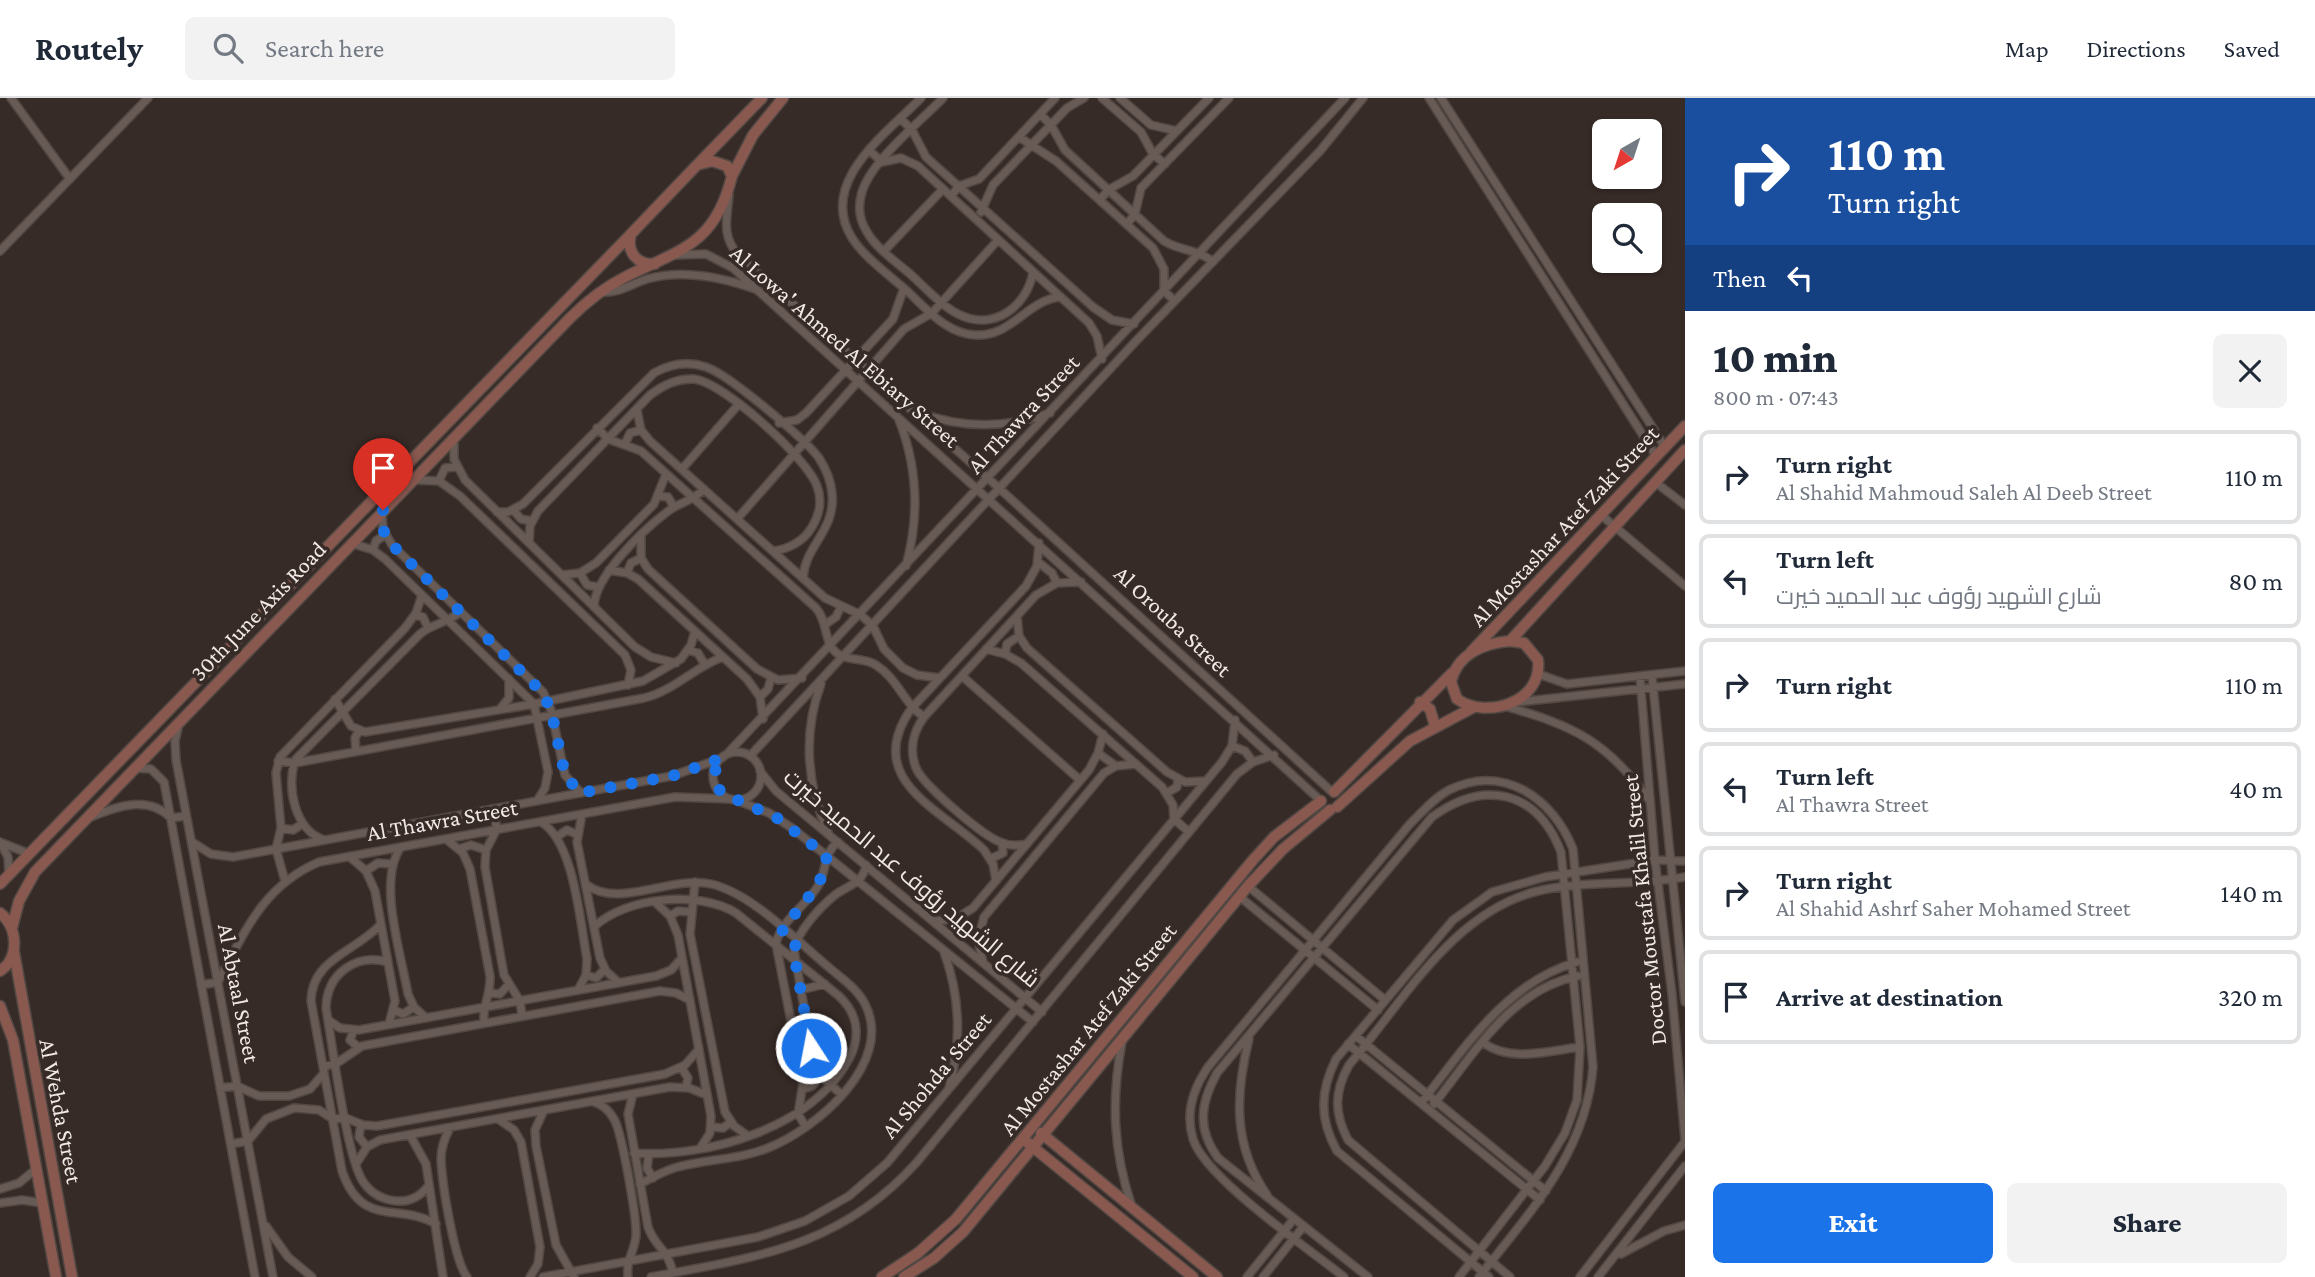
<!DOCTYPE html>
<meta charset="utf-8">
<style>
:root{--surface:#fff;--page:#f2f2f3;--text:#1f2937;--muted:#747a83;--line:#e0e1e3;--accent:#1a73e8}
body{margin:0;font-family:"Crimson Pro",Cairo,serif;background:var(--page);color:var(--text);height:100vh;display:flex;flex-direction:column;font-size:26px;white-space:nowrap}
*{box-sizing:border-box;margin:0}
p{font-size:23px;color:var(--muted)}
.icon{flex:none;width:38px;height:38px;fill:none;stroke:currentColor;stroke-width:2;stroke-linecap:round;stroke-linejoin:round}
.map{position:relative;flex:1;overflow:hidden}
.details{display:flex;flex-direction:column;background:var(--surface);width:630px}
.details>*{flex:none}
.banner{background:#1a4fa0;color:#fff;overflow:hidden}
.needle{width:46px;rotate:219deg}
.tools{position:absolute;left:1592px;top:21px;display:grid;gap:14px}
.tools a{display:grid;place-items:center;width:70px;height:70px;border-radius:10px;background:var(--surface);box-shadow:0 2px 5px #0004;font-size:35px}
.pin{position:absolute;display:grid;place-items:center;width:60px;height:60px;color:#fff;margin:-72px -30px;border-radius:50% 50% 50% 0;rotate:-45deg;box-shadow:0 0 7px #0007}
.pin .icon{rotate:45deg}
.me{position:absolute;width:77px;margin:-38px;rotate:349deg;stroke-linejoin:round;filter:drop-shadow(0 0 5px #0008)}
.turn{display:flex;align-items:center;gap:24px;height:147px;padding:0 28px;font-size:32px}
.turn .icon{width:91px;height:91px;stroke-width:2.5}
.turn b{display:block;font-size:49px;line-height:60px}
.then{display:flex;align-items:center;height:66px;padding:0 28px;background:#0003;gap:14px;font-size:26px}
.round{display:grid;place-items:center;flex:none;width:74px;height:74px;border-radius:10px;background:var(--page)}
.summary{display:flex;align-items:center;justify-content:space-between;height:119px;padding:0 28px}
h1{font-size:42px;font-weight:800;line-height:52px}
.cta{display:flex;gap:14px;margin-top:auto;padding:14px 28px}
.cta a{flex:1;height:80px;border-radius:10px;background:var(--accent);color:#fff;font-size:28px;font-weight:800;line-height:80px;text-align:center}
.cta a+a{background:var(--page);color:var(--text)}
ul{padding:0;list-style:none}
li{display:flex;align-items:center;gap:21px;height:94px;margin:0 14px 10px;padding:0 14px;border:4px solid var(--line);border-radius:10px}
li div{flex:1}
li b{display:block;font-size:26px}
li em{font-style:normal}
header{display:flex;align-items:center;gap:42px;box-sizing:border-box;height:98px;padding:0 35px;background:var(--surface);border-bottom:2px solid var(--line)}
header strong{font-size:33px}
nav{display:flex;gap:38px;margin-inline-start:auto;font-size:24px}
.search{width:490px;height:63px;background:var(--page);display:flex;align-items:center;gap:18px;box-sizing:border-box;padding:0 24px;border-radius:10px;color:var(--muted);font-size:26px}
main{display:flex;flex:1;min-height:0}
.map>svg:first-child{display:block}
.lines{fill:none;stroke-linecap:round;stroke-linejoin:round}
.street-casing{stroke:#514743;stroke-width:10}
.secondary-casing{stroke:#514743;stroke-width:13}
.street{stroke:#685a55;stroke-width:7}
.secondary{stroke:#895950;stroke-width:10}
.route{stroke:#1a73e8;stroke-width:12;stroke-dasharray:0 21.6}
.labels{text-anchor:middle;stroke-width:7;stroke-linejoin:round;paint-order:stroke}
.street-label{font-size:23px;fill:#f1e9e6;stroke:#372b27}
</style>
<header>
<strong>Routely</strong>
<div class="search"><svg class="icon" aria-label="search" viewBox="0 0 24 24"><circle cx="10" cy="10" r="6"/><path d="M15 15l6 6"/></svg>Search here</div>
<nav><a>Map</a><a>Directions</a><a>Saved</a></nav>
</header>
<main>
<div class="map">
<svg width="1685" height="1179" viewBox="0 0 1685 1179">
<rect width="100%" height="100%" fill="#372b27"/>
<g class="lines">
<defs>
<path id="street" d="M11,0L70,81
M921,0C887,35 817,84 852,140C865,160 888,176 906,192C926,210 946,236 976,237C1012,239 1028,201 1061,199
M943,0C920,24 867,66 861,98C858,110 860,123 867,134C876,150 895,163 909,175C924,188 940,207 958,216C993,234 1027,209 1033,174
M1102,0L1141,34L1153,56L1165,66
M1120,0L1151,27L1177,33
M1429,0L1656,358
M1441,0L1665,349
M1040,16L1051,27L1065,52L1164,143C1180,153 1198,151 1213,164
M901,21L912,32L926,59L1093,209L1112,222L1134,226
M1019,39L1056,63L1153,150L1164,171V193L1175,203
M870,53L882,64L901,60L918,68L1089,225L1097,238L1102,261
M729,97C727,121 721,138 739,158L989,381L1331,693
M951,98L959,88L979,81L1055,0
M1100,102L1108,92L1133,78L1209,0
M981,114L993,87L1067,10L1084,0
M1127,126L1135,116L1141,90L1229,0
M0,153L148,0
M884,153L943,91
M676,157L706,156L733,170L1320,702
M600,194C618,196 631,186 647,181C682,171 721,179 755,191
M637,312L641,332L650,343L825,500L861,517L873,528L884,551L903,570L917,577L940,580
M918,314C961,331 1007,330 1050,315
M899,322C918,370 919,420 906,468
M779,325L797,322L806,315L893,221L904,190
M597,330L608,341L641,353L816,510C827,523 824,538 832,550C842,565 862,558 876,567C898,581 904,606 924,619
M454,341V361L465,382L635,549L651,559L676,565
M625,346L630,335L641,332
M682,371L738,307
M414,382L439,383L460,398L625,557L631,572L628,587
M439,383L445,370L456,369
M1655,384L1685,407
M659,398L668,399L674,409
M513,412L521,421L532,423
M497,414H508L523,406L654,275C670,266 688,263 706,269C728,276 804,340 819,360C826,371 831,383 832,395C836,433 805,447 803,480
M382,415L383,431L392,447L543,594L551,612L565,677L581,695
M1601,417L1685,488
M737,421L904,231L932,215L998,142
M641,440V460L648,471L757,571L778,582L802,580
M351,445L373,452L385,461L534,606L548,674L545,690L537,703
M529,445L530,428L538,413L650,297C663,287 678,280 694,281C723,284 807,360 817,388C822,401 820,416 812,429C804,443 789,451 773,453
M373,452L376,443L385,437
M1038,464L1052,475L1057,485
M609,472L627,475L638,481L747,581L760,599L763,621
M580,475L587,487L597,489
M627,475L631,465L641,460
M562,477L580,475L596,465L654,406L666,376
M594,509C594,479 643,432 667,414C679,404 692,404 704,391
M415,517L423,519L428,530
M1017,518L1019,538L1027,550L1167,674L1185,684L1205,683
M826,526L836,519L841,508
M986,551L1005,556L1021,565L1162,689L1173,707L1174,721L1189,734
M688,552L698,555L705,567
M1005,556L1007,546L1019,538
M1538,576L1567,586L1685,573
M962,578L1080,682
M1652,578L1685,904
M1640,579L1655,762L1672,896L1685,1042
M821,586C803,634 806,687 828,734
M760,599L768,591L771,580
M335,601L351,628L365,634L534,606L643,583L681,561L691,547L695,533
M1518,604L1685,586
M1504,608C1572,627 1607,643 1649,702
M500,611L509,600V581
M179,626L175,643L176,662L273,1179
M1232,648L1245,653L1253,664
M356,653L355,640L359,633
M713 678a24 24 0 1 1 48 0a24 24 0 1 1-48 0Z
M1098,655L1116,668
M727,656L1345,0
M750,658L1136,243L1320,53L1363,0
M278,663L295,665L644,600C674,593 694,569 723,559
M134,670L151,671L164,684L255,1179
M760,673L776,693L1042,914
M1167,695L1177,689L1178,681
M736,702L769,715L792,730L1033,924
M493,711L497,731L486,752L485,769L504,877L520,903L522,918
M582,716L577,744L600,860L606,873L619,885
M91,719C117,708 149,697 171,720L186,718
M541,724C574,743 580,824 587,861L586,877L578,892
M281,730L293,732L302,726
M558,738L567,732L576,736
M446,741L463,755L470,771L490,878C491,896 482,908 484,925
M325,742C295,734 285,687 296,661L420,536C433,525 448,525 460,514
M0,744L8,759L9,776
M192,744L211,756L233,759L672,678L722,660
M2,745L30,756
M1027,746C1018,748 1009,748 1000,744C982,737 923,687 916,670C909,652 913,634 924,619L1036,497L1057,485L1081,484
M401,749C377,782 401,856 408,896L414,909L426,920
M459,751L471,747L486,752
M350,759L366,773L375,793L395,903L389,926
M990,761L1003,755L1002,745
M366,773L378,765L392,766
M285,783L276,751L281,730L276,675L280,659L405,530L416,515L422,497
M996,783L993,766L984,752C941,711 862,682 911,611L1026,488L1037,468L1039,445
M695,784L690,836L725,1014L734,1028L748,1038
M587,787C619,811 672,777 711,786C752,795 799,845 832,872C844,882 858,892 865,906C895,965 816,1031 768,1050C738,1062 705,1061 674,1070C662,1074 651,1080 640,1086
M1248,788L1385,902
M1240,799L1378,912
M656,805L670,818L678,837L711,1018L710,1035L701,1049
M670,818L678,813L691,814
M955,821L964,832L978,836
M935,823L955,821L973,810L1089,672L1098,655L1103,636
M381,826C356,854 312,860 311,903L342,1073C362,1131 398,1104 436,1126
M594,829C625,799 699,792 736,815L839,898C858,916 861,938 849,961C812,1030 708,1060 634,1055
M944,854C960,898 962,944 949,990
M388,864C355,855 327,876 326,910C332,944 347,1063 364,1085C372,1096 384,1102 397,1103C411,1104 421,1098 429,1087
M983,864L978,842L984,819L1104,675L1116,668L1136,666
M586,877L596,880L605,871
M201,887L218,884C245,833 263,788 319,764L675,699L731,701
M800,892L825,886
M489,895L500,896L508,887
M394,912L403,916L414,909
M328,922L340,930L359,932L656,878L671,872L682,860
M354,932L350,942L358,949
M1356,938L1546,1093
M1249,941C1235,997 1233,1048 1267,1097
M1122,944C1111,1002 1113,1053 1132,1109
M1482,944C1510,965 1548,953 1580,949
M1348,946L1540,1102
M323,969L337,965L362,948L660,893L676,895L690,902
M681,969L688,980L686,989
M220,990L237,988L259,998H289L310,991L324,975
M803,991L812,988L821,978
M633,996L628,1016L648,1129C656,1151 667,1149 673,1175
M842,997L821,978L814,967L794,852C797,834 821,808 835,797C848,787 863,786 866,767
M594,1004C603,1007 609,1012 614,1021C622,1035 637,1120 636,1138C634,1155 626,1161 628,1179
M1421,1005C1464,951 1506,884 1577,864
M1434,1006C1474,956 1511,891 1578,878
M544,1012L535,1032L536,1048L556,1147L574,1179
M498,1021L514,1032L521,1044L540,1149L538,1166L530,1179
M361,1026L359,1039L367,1049
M711,1029L723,1030L731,1024
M806,1029L798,1016L803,985L776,846C780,823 806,808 818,788C827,773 823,755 838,744
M450,1030C445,1039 441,1050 441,1061C442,1085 454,1162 467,1179
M410,1037L426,1066L443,1179
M231,1046L248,1043L266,1021L294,1010L319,1012L333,1021L346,1020L363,1027L377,1028L665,976L685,967L699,951
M649,1056L647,1070L653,1080
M356,1066L367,1049L380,1042L670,989L689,990L707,997
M0,1091L19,1085L36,1071
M0,1105L22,1102L42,1105
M266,1128L288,1159L312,1179
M1621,1156L1664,1133L1685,1127
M543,1179L758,1139L805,1123L849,1098L887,1065L1222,664L1232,648L1235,622
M651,1179C757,1159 841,1149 917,1064L1237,676L1253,664L1274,657
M1247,1179L1293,1122
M1263,1179L1303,1129
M1344,1179C1309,1151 1205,1080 1193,1041C1185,1015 1193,991 1208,969L1409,727C1421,715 1434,700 1449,692C1503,665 1553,700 1573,751L1593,969C1586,1055 1530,1114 1479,1179
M1368,1179L1218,1060C1197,1031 1200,1006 1217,975L1432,719C1484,681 1537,692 1561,754L1580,949L1577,1002L1565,1035L1545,1068L1459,1179
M1489,1179L1337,1053C1319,1021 1320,993 1336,961L1453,822L1492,794L1545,779L1655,762L1685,763
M1510,1179L1348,1042C1334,1015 1334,994 1349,967C1404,903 1454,811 1542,792C1589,782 1638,788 1685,779
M1580,1179L1683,1046
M1598,1179L1685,1068"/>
<path id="secondary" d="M699,65L762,0
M732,78L753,37L783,0
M1510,543L1685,352
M1510,543L1524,545L1538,562C1543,604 1487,622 1457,601L1451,584C1457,556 1484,545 1510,543Z
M1471,554L1685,328
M1420,604L1430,611L1435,628
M1334,694L1452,575
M1337,709L1410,643L1474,609
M0,786L631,136
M0,815C18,829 20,860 0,873
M12,830L19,803L35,774L570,220C587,203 605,189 627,178C682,151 715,146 732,78L727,68L712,63L697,67L631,136C626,154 637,167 655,166
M14,854L72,1179
M0,908L13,942L56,1179
M1041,1035L1217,1179
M1023,1041L1193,1179
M882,1179L918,1155L956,1121L1253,762L1274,739L1321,703
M904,1179L934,1160L963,1134L1248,788L1283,751L1330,712"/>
</defs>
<use href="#street" class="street-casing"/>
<use href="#secondary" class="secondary-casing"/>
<use href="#street" class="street"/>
<use href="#secondary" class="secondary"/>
</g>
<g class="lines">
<path class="route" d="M383,412V431L388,443L542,594L551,612L565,677L580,695L672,678L722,660L714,675L715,686L722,695L777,720L827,758L819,786L782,832L796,843L794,856L811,950"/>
</g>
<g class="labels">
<g class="street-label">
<text transform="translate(845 248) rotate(41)" y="8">Al Lowa' Ahmed Al Ebiary Street</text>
<text transform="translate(1023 316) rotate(-47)" y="8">Al Thawra Street</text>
<text transform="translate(1564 428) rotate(-47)" y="8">Al Mostashar Atef Zaki Street</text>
<text transform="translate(258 513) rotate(-46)" y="8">30th June Axis Road</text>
<text transform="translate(1173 523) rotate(43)" y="8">Al Orouba Street</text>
<text transform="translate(442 722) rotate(-10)" y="8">Al Thawra Street</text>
<text transform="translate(912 780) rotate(40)" y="8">شارع الشهيد رؤوف عبد الحميد خيرت</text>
<text transform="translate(1644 812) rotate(-96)" y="8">Doctor Moustafa Khalil Street</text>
<text transform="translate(239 895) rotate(79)" y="8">Al Abtaal Street</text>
<text transform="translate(1088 931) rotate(-51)" y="8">Al Mostashar Atef Zaki Street</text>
<text transform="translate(936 977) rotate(-50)" y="8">Al Shohda' Street</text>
<text transform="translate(61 1013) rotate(79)" y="8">Al Wehda Street</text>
</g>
</g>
</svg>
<div class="tools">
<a><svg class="needle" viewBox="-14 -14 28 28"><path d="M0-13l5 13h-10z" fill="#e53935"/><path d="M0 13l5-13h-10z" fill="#747a83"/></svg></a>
<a><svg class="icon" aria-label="search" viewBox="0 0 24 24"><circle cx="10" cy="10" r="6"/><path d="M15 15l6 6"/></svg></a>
</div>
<div class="pin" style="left:383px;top:412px;background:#d93025"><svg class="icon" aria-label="arrive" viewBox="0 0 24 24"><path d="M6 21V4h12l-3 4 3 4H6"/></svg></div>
<svg class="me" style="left:811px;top:950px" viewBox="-20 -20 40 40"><circle r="17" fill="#1a73e8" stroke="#fff" stroke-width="3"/><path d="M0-11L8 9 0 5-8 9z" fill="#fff"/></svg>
</div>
<section class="details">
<div class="banner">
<div class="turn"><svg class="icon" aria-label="right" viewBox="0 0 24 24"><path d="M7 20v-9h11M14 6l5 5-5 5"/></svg><div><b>110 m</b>Turn right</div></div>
<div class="then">Then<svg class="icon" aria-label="left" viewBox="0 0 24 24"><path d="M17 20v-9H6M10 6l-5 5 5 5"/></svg></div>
</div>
<div class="summary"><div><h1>10 min</h1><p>800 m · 07:43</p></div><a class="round"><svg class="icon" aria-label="close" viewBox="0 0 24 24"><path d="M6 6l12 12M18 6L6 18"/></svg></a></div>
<ul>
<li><svg class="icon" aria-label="right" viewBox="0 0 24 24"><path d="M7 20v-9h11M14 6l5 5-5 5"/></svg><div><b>Turn right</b><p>Al Shahid Mahmoud Saleh Al Deeb Street</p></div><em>110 m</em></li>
<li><svg class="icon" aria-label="left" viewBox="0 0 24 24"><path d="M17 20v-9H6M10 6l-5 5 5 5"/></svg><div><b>Turn left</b><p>شارع الشهيد رؤوف عبد الحميد خيرت</p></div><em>80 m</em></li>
<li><svg class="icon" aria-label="right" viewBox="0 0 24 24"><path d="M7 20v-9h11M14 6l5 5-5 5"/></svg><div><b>Turn right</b></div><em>110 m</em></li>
<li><svg class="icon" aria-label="left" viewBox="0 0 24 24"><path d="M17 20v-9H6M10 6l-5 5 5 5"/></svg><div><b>Turn left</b><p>Al Thawra Street</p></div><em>40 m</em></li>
<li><svg class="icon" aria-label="right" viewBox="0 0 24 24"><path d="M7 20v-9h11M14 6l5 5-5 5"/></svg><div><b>Turn right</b><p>Al Shahid Ashrf Saher Mohamed Street</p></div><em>140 m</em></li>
<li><svg class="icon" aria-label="arrive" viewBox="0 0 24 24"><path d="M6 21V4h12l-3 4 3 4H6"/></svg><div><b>Arrive at destination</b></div><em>320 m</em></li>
</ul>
<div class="cta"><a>Exit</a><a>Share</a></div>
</section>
</main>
